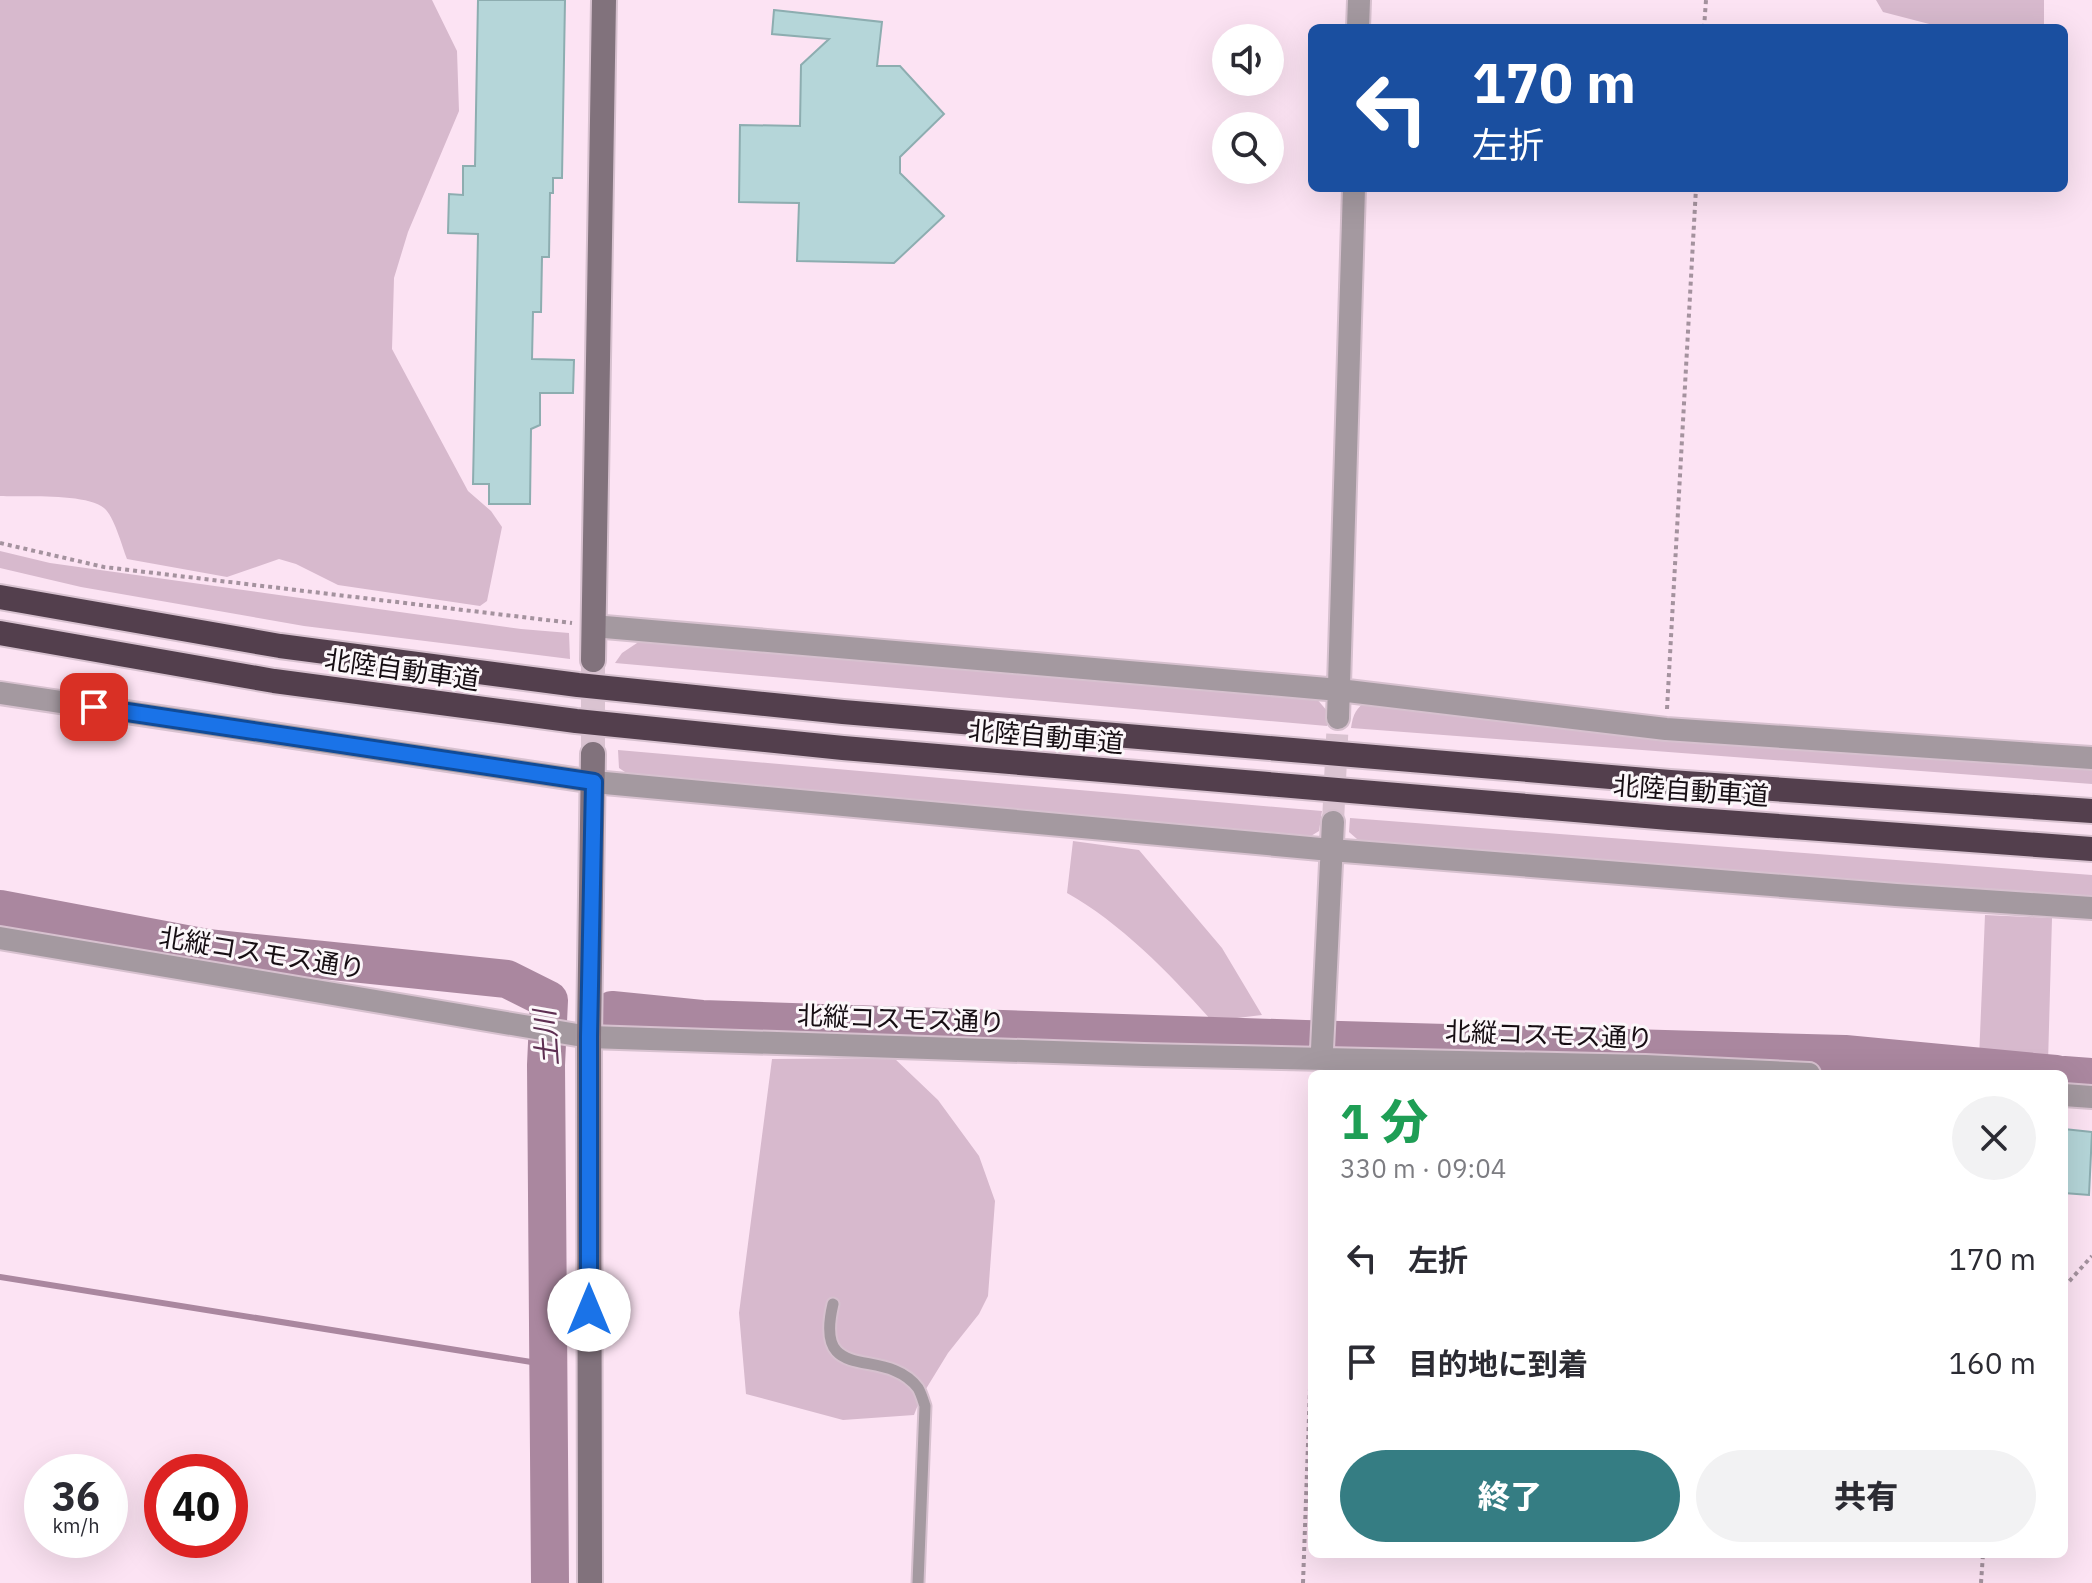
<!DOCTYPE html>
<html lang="ja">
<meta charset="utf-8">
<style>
:root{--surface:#fff;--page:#f2f2f3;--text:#2b2b33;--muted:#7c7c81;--accent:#357d83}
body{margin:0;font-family:"IBM Plex Sans","Noto Sans JP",sans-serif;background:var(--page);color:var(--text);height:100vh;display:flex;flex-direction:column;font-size:30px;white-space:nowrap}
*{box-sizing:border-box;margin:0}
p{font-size:26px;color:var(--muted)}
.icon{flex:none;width:44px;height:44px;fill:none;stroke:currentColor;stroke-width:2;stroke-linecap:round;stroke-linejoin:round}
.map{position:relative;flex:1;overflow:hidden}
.side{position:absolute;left:1308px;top:1070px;width:760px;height:488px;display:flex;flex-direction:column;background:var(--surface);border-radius:12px;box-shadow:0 8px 32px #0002}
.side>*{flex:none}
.guide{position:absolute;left:1308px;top:24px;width:760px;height:168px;border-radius:12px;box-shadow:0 8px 32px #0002;background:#1a4fa0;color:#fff;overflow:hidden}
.fabs{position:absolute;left:1212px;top:24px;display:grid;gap:16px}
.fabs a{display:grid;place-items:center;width:72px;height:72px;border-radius:50%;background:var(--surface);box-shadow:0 8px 32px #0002;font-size:40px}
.speed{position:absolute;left:24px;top:1454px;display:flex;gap:16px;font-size:40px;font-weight:700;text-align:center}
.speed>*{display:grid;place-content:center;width:104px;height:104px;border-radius:50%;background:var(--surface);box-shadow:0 8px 32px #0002;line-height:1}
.speed small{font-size:20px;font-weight:400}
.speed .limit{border:12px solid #d22;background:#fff;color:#111}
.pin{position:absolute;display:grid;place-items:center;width:68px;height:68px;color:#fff;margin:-34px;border-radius:16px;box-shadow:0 4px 12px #0006}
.me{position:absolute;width:88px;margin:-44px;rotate:0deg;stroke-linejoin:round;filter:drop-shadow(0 0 6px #0008)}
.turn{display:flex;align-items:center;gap:28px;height:168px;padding:0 32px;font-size:36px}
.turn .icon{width:104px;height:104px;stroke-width:2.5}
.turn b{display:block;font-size:56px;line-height:68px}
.round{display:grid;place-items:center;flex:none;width:84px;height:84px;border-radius:42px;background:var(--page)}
.overview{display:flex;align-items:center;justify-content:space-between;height:136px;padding:0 32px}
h1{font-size:48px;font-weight:800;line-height:60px;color:#1e9e55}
.button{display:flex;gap:16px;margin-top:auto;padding:16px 32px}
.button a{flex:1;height:92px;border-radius:48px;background:var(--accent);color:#fff;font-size:32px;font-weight:800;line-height:92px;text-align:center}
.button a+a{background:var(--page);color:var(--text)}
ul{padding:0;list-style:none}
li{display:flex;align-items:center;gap:24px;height:104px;padding:0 32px}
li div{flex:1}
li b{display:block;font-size:30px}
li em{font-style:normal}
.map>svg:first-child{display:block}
.green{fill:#d7b9cd}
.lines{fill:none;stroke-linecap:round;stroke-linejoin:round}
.stream{stroke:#aa879f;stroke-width:6}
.river{stroke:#aa879f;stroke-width:38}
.building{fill:#b5d6d9;stroke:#8dadb0;stroke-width:2}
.street-tunnel{stroke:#dac3d1;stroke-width:22;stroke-dasharray:22 11;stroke-linecap:butt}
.secondary-tunnel{stroke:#dac3d1;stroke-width:24;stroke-dasharray:24 12;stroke-linecap:butt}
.lane-casing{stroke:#d7c1cf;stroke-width:15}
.street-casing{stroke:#d7c1cf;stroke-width:26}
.secondary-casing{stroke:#d7c1cf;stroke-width:28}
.highway-casing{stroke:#d7c1cf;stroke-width:28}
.path{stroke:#a4929e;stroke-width:4;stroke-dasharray:4 4;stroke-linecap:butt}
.lane{stroke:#a499a0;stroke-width:11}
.street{stroke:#a499a0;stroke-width:22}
.secondary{stroke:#81727c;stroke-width:24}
.highway{stroke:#533f4d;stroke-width:24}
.route-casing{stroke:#114b97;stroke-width:20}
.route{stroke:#1a73e8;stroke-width:14}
.labels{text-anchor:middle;stroke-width:6;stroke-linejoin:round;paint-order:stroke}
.street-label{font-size:26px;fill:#160e13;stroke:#fcf7fa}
.water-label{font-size:28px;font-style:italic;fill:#5d2e51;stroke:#fcf7fa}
</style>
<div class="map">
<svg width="2092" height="1583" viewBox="0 0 2092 1583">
<rect width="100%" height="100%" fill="#fce3f3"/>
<path class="green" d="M0,0H432L457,51L459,111L408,232L394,278L392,349L468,491L491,511L502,527L487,601L480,606L338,585L296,564L279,559L227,577L127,559C122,546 114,516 104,508C86,493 25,497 0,496Z
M1876,0H2044V28L1937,26L1883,12Z
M0,551L50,563L521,629L569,633L570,659L304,626L81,587L0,568Z
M643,639L1316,698L1328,712L1327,726L615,663L622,653Z
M1368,700L2092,755V784L1351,728C1353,714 1356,708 1368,700Z
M618,750L1322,811L1319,831L1303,841L640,782L619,768Z
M1350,818L2092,875V898L1365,846L1349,832Z
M1073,841L1139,850L1222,948L1262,1015L1212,1021C1171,975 1121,923 1067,893Z
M1985,915L2052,918L2048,1063L1979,1059Z
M894,1058L938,1100L979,1156L995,1201L988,1296L979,1314L948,1353L921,1397L914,1415L843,1420L746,1394L739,1313L772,1059Z"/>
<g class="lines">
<path class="stream" d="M0,1277L550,1365"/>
<path class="river" d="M0,909L207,948L507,979L549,1000L546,1065L550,1583
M612,1010L702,1019L1305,1039L1845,1054L2056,1074
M2064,1075L2092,1077"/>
</g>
<path class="building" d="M478,0H565L562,178H553V193H550L549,257H542L541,312H533L532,359L574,360L573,393H540V425L531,429L530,504H489V484H473L478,234L448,233L449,194L463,195V166H475Z
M774,10L882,22L877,66H900L944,114L900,157V173L944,216L894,263L797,261L799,203L739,202L740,125L800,126L801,65L829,39L772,34Z
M2064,1129L2092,1132L2089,1195L2064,1193Z"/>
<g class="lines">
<path class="street-tunnel" d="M1333,822L1338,718"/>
<path class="secondary-tunnel" d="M593,754V660"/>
<defs>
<path id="lane" d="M833,1304C813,1388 885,1344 918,1388C921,1393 923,1400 925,1406L918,1583"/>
<path id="street" d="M1358,28L1359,0
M593,626L1339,690L1666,729L2092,758
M0,693L594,782L1331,850L1896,895L2092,908
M1338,718L1354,188
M0,938L589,1037L1144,1055L1645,1066L1809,1074
M1322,1049L1333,822
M2064,1095L2092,1097"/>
<path id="secondary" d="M593,660L604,0
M590,1583L589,1037L593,754"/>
<path id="highway" d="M0,597L280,646L578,685L843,712L1670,782L2092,811
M0,633L274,681L576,721L843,748L1669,818L2092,849"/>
</defs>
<use href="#lane" class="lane-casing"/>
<use href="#street" class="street-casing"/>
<use href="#secondary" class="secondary-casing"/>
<use href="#highway" class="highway-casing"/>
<path class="path" d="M1704,28L1706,0
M0,543L104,567L572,623
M1667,709L1696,188
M2064,1287L2092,1256
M1303,1583L1312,1333
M1981,1583L1983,1554"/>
<use href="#lane" class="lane"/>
<use href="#street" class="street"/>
<use href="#secondary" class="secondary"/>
<use href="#highway" class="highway"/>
</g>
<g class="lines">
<defs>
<path id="route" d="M94,707L594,782L589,1037V1310"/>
</defs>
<use href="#route" class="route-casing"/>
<use href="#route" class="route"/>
</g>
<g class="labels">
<g class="street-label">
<text transform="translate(402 670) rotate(8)" y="9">北陸自動車道</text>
<text transform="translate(1046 737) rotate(5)" y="9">北陸自動車道</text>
<text transform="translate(1691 791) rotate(4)" y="9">北陸自動車道</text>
<text transform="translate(262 953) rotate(9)" y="9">北縦コスモス通り</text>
<text transform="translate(901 1019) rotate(2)" y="9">北縦コスモス通り</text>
<text transform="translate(1549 1035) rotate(2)" y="9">北縦コスモス通り</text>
</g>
<g class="water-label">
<text transform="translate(546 1038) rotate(-94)" y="10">土川</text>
</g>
</g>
</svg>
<div class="fabs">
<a><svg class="icon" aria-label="sound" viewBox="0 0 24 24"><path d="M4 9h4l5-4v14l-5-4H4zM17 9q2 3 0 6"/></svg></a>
<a><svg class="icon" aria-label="search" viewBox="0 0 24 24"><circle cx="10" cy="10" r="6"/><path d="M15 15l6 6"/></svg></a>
</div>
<div class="speed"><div>36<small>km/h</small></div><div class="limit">40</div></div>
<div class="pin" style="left:94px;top:707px;background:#d93025"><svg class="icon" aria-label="arrive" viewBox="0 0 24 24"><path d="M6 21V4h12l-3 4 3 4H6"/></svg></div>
<svg class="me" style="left:589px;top:1310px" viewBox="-20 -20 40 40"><circle r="19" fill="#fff"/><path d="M0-13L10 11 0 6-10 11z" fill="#1a73e8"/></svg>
<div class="guide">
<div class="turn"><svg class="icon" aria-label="left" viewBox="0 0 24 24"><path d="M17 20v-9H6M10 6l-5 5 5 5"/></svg><div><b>170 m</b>左折</div></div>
</div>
<section class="side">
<div class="overview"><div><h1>1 分</h1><p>330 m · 09:04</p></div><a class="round"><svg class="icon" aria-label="close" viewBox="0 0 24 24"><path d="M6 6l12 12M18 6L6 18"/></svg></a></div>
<ul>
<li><svg class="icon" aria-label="left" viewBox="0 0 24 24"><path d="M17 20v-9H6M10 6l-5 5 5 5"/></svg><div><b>左折</b></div><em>170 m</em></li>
<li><svg class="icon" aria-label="arrive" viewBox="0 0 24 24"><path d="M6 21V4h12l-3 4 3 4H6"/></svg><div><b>目的地に到着</b></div><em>160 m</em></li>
</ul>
<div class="button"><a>終了</a><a>共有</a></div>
</section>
</div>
